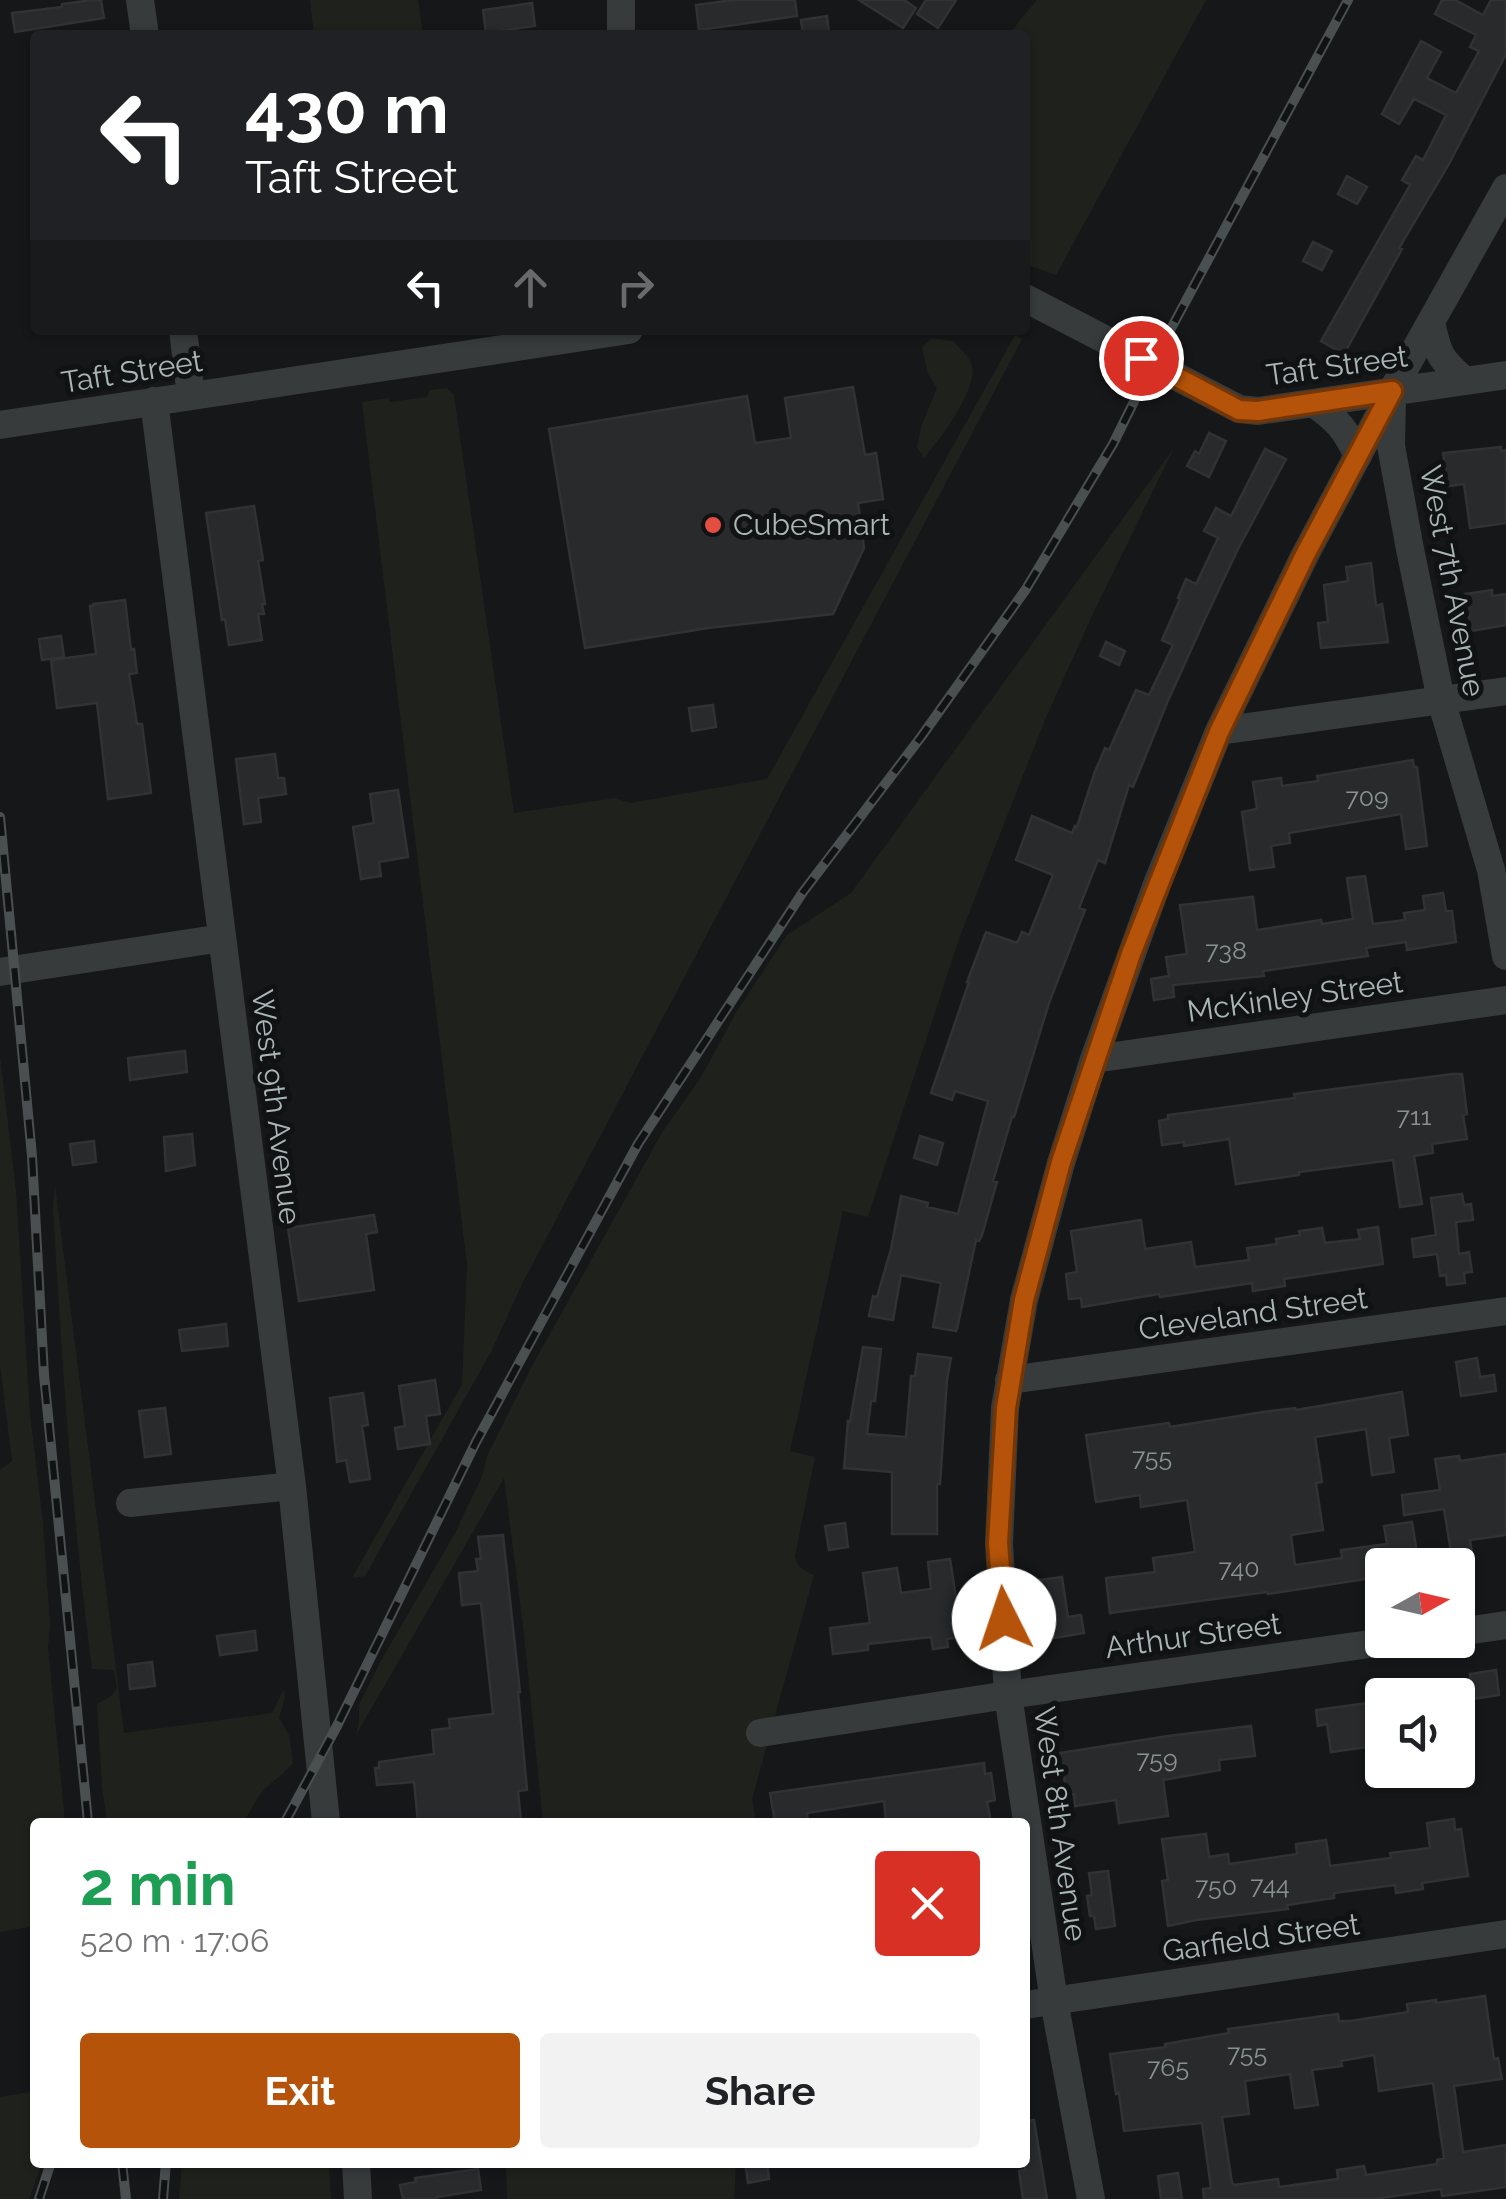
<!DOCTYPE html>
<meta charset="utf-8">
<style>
:root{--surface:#fff;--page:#f2f2f2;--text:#202124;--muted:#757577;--accent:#b45309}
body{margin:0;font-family:Raleway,sans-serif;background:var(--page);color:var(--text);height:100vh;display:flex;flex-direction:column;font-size:38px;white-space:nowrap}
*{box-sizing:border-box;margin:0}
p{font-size:32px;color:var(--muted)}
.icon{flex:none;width:55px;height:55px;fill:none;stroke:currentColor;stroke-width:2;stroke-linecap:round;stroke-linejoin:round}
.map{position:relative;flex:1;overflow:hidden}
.side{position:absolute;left:30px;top:1818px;width:1000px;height:350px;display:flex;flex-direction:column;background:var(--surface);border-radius:10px;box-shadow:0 2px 8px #0004}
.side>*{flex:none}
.guide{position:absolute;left:30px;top:30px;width:1000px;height:305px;border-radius:10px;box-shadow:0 2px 8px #0004;background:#202124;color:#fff;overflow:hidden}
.needle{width:65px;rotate:82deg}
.fabs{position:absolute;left:1365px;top:1548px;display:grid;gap:20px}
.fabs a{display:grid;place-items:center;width:110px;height:110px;border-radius:10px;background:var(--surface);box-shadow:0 2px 8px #0004;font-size:50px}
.pin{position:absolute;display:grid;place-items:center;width:85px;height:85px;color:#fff;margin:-42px;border:5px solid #fff;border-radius:50%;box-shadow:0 2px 10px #0007}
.me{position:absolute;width:110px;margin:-55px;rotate:356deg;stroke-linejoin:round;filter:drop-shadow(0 0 8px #0008)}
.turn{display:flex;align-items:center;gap:35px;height:210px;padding:0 50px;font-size:45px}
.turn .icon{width:130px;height:130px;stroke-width:2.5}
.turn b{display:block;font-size:70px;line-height:85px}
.lanes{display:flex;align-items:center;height:95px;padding:0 50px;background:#0003;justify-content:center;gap:50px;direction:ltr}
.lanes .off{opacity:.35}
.round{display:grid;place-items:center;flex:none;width:105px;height:105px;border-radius:10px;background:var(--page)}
.headline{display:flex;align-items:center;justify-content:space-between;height:170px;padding:0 50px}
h1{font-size:60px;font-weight:700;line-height:75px;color:#1e9e55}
.action{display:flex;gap:20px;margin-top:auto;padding:20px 50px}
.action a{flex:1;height:115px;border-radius:10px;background:var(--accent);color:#fff;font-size:40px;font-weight:700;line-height:115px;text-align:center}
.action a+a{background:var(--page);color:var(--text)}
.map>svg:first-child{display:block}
.green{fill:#1f221c}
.building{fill:#292a2c;stroke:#303233;stroke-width:2.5;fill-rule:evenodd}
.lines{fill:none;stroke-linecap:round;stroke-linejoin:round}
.minor{stroke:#373b3c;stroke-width:28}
.rail-casing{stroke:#4a5051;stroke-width:10}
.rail{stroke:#111213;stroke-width:6;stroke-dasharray:19;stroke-linecap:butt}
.route-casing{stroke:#753606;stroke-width:25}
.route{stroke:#b45309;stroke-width:18}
.poi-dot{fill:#e44e41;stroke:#111213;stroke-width:4}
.labels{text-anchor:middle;stroke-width:10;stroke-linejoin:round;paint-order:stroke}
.number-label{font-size:25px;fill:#889294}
.street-label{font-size:30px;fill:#a9b5b7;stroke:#111213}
.poi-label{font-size:30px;fill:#a9b5b7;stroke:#111213;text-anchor:start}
</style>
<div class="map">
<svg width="1506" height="2199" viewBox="0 0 1506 2199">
<rect width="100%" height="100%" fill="#161718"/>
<path class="green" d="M310,0H418L423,35H314Z
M1037,0H1206L1056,275L1025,264V35H1008Z
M1015,335L1022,339L523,1282L491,1352L365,1576L352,1578L462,1384L467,1265L362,402L389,398L390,402L427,397L430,390L447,388L454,395L514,813L615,798L630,803L767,779Z
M931,338L953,341C959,348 970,357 972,366C977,391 940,439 924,458L917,447L922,424L937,388L928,374L922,348Z
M1174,448L1091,618L1044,722L960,936L868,1217L843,1211L790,1451L815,1457L795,1556C797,1568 803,1570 814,1575L752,1799L756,1822H543L524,1634L504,1478L356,1735L359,1722V1705L382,1659L455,1533L483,1474L487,1456L532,1366L663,1131L700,1079L737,1011L787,935L851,893Z
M0,1056L16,1191L30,1414L43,1523L50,1625L48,1647L65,1822H35V1926L0,1932V1470L12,1461L0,1365Z
M55,1185L124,1733L272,1713L284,1689L285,1697L279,1718L289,1735L293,1763C285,1773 277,1778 268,1786C257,1795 251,1811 244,1822H107L102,1786L97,1704L111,1696L117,1688L114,1670L92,1669C72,1516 62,1363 53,1209Z
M35,2091V2162L42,2163L29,2199H0V2097Z
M182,2163H329L331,2199H179Z
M506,2163H736L734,2199H507Z"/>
<path class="building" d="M92,0H101L104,18L15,32L12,13L62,7V4Z
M733,0H795L797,16L699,30L696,5Z
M859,0H904L916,8L903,28Z
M926,0H956L938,28L917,14Z
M1442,0H1455L1483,15L1491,0H1506V54L1449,164L1399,248L1402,249L1344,354L1321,341L1410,185L1402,180L1416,156L1423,160L1446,115L1414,99L1399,124L1382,114L1421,41L1441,52L1427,78L1456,93L1479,51L1470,47L1476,35L1435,14Z
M532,3L535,26L486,33L483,10Z
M827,16L829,35H803L801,20Z
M1347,176L1367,187L1357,204L1338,194Z
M1313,242L1332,251L1322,270L1303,261Z
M853,387L865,455L876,453L883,499L858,503L864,548L833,614L708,628L585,648L549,429L747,396L755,443L791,438L785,398Z
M1209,433L1226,441L1209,477L1187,466L1195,451L1199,454Z
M1501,447V451L1506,450V523L1470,528L1464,484L1448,486L1443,453Z
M1265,449L1286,459L1237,551L1205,619L1167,703L1133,787L1129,785L1105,863L1098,860L1079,908L1085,910L1049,1003L1014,1117H1012L993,1181L997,1182L982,1235L979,1241L976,1240L957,1329L956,1331L933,1327L941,1283L901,1275L893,1320L869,1316L873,1296L877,1297L891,1249L901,1196L928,1203L927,1207L958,1214L988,1101L955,1091L952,1100L931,1093L969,982H967L986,932L1017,943L1022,932L1029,935L1053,875L1016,860L1032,816L1072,833L1075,826L1077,827L1094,774L1105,748L1109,750L1136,690L1149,695L1173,645L1162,640L1180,599L1178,598L1186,579L1196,584L1218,538L1204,531L1216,508L1231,516Z
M254,506L263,560L258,561L265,604H262L264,614H258L262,640L229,645L225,619L222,620L206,513Z
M1371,563L1376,606L1382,604L1388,642L1321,648L1318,623L1328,622L1324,585L1348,581L1346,567Z
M1492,590V596L1506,594V625L1471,631L1465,594Z
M125,600L131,650L134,649L137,673L129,674L137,724H142L151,793L108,799L97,703L57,708L51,660L96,654L90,606H93V604Z
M61,636L64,657L42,660L39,639Z
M1106,642L1125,651L1119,665L1100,656Z
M713,705L716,727L692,731L689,708Z
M275,754L278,778H284L286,794L258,798L261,822L244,824L236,759Z
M1413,760L1414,767H1417L1427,846L1406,849L1401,814L1289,833L1290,843L1271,846L1274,867L1250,870L1242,812L1257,809L1253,782L1281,778L1282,786L1318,781L1317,776Z
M398,790L408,857L379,862L381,876L361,879L353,827L374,823L370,794Z
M1365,876L1373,924L1405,920L1404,913L1425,910L1423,896L1443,893L1446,911H1452L1456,942L1407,950L1406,942L1366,948L1368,956L1263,971L1264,976L1173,985L1174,997L1154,1000L1151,979L1169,976L1166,957L1187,954L1180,905L1253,897L1257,930L1321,920L1322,924L1353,919L1347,878Z
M185,1051L187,1072L130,1080L128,1058Z
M1453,1074H1462L1467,1114L1463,1115L1467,1139L1432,1144L1433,1153L1414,1156L1422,1204L1400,1207L1393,1160L1299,1172V1175L1236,1184L1229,1139L1184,1146V1142L1162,1145L1159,1121L1168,1119V1115L1295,1098L1294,1094Z
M192,1134L195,1165L166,1171L164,1137Z
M920,1136L943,1143L937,1165L914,1158Z
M94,1141L96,1162L73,1165L70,1144Z
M1462,1194L1464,1205L1471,1204L1473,1220L1456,1222L1459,1254L1469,1252L1472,1272L1464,1273L1465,1283L1447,1285L1446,1275L1440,1276L1437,1254L1414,1257L1412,1239L1436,1235L1431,1198Z
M374,1215L377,1232L366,1234L374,1290L299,1301L288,1228Z
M1141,1220L1145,1249L1191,1242L1195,1267L1249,1260L1247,1248L1277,1244L1276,1239L1300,1235L1299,1231L1322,1228L1325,1243L1360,1239L1358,1230L1378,1227L1383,1264L1284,1279L1285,1286L1253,1291L1252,1283L1160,1297L1159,1294L1082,1307L1081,1298L1069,1299L1066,1274L1077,1272L1071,1231Z
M226,1324L228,1346L182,1351L179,1330Z
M863,1347L881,1349L875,1401H871L867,1434L906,1437L911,1376H915L918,1354L951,1358L947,1380L940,1484H937V1534H892V1472L844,1468L848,1421L850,1422Z
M1477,1358L1480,1377L1494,1375L1496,1391L1461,1396L1456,1362Z
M435,1380L440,1414L426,1416L430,1444L398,1449L395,1428L405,1426L399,1386Z
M1402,1392L1408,1435L1389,1438L1394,1472L1372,1475L1366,1429L1315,1437L1322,1482L1316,1483L1323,1530L1291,1535L1295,1565L1342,1558L1341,1550L1387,1544L1384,1526L1412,1522L1419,1565H1377L1379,1577L1268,1594L1267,1592L1110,1613L1106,1578L1155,1572L1153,1558L1195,1552L1187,1500L1141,1507L1140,1495L1096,1502L1086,1435L1169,1423L1170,1427L1263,1412L1295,1408L1296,1410Z
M363,1393L368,1425L362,1426L370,1479L350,1482L346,1460L337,1462L330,1398Z
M165,1408L171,1454L145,1457L139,1411Z
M1506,1454V1535L1470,1540L1474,1567L1458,1569V1565H1453L1444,1509L1404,1515L1402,1495L1440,1490L1435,1459L1459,1456L1460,1461Z
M845,1523L848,1547L829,1550L825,1526Z
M503,1535L520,1692H518L527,1790L518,1791L521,1822H418L414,1782L377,1785L375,1768H379V1762L434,1754L432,1730L450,1728L449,1719L493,1714L481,1603L462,1605L459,1573L478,1571L476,1559H481L478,1537Z
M950,1559L962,1637L947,1639L948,1647L933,1649L931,1637L868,1644V1650L833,1654L830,1628L870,1623L863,1573L897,1568L901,1593L931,1589L928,1562Z
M1062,1577L1068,1617L1081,1615L1084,1633L1054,1638L1053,1630L1041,1632L1032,1581Z
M255,1631L257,1650L220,1655L217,1636Z
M152,1662L155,1686L130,1689L128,1665Z
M1496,1670L1499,1695L1473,1699L1470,1674Z
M1382,1701V1745L1331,1752L1327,1724L1318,1726L1316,1710Z
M1251,1726L1255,1756L1219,1760L1220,1770L1163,1780L1168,1816L1119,1823L1116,1800L1075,1806L1074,1794L1067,1795L1060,1753L1168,1736Z
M984,1763L985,1774L991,1773L995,1800L987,1802L991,1822H886L884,1801L807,1813L808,1822H775L770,1793Z
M1454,1819L1455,1830L1461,1829L1468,1876L1422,1883L1423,1889L1396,1893L1395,1885L1334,1893V1898L1287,1905L1288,1909L1196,1920L1168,1926L1162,1881L1168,1880L1162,1839L1206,1834L1209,1857L1228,1854L1229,1864L1297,1854L1296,1844L1326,1840L1330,1866L1391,1858L1390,1853L1430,1848L1427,1823Z
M1108,1871L1115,1926L1096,1929L1094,1916H1090L1087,1896L1092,1895L1089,1873Z
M1485,1996L1494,2059L1498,2058L1502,2079L1454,2086L1463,2152L1506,2145V2187L1442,2196L1441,2189L1375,2199H1204L1203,2189L1211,2188L1202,2123L1124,2131L1119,2093L1116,2094L1110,2054L1166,2047L1165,2044L1229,2033L1228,2029L1338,2014L1339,2021H1350L1408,2012L1407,2004L1436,2000V2003ZM1374,2055L1379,2091L1433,2083L1444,2158L1437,2160V2164L1366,2175L1364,2166L1337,2170L1338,2179L1279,2187L1278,2179L1234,2185L1232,2183L1222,2117L1249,2114L1245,2081L1290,2074L1295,2108L1318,2105L1312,2070L1342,2066L1341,2061Z
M1034,2120L1047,2199H1023L1019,2171L1025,2170V2121Z
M745,2162H767L769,2179L748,2183Z
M478,2169L481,2190L437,2197V2199H403L400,2185L416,2182L415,2178Z
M1178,2173L1182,2199H1161L1158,2176Z"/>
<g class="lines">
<path class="minor" d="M140,0L145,35
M621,35V0
M1025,298L1239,409L1258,411L1506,375
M1431,322C1438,355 1440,359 1465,381
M183,330L191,396
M1392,398L1391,446L1410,549L1441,700L1491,870L1506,956
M154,401L292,1486L326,1822
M1313,403C1337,419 1346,430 1358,456
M0,425L629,330
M1219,731L1506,691
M0,972L222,938
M1094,1059L1506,1000
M1009,1380L1506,1311
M130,1503L292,1486
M1458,1632L1506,1625
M760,1733L1008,1695L1398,1640
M1025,2005L1506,1934
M356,2162L358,2199
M1091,2199L1054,2001L1008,1695L999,1543L1005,1408L1024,1300L1061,1163L1094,1059L1157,884L1219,731L1305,555L1392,391L1506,188"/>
<defs>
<path id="rail" d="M0,817L32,1156L44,1375L88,1822
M285,1822L337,1726L476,1442L638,1144L803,892L921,737L1026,589L1113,444L1160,349L1348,0
M122,2162L126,2199
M39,2199L51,2162
M163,2199L166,2162"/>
</defs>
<use href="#rail" class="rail-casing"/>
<use href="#rail" class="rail"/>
</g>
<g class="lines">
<defs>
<path id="route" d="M1004,1619L998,1543L1006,1408L1024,1300L1061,1162L1131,954L1219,732L1305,555L1392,391L1258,411L1239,410L1141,358"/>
</defs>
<use href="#route" class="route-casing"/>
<use href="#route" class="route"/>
</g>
<circle class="poi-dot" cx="713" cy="525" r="10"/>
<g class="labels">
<g class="number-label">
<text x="1367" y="806">709</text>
<text x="1226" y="959">738</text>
<text x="1414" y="1125">711</text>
<text x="1152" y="1466">755</text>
<text x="1239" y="1577">740</text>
<text x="1157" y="1768">759</text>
<text x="1270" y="1894">744</text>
<text x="1216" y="1895">750</text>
<text x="1247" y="2062">755</text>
<text x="1168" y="2076">765</text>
</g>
<g class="street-label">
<text transform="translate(1337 366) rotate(-8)" y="10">Taft Street</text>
<text transform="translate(132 372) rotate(-9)" y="10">Taft Street</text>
<text transform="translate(1452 581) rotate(79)" y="10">West 7th Avenue</text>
<text transform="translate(1295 997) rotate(-8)" y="10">McKinley Street</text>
<text transform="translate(276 1107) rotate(83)" y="10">West 9th Avenue</text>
<text transform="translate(1253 1314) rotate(-8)" y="10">Cleveland Street</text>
<text transform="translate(1193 1636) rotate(-8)" y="10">Arthur Street</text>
<text transform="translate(1060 1824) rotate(82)" y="10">West 8th Avenue</text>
<text transform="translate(1261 1938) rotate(-8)" y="10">Garfield Street</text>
</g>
<g class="poi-label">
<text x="733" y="535">CubeSmart</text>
</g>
</g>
</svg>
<div class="fabs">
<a><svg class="needle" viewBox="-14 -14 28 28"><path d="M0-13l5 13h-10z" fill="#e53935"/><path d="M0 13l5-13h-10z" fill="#757577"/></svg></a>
<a><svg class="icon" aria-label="sound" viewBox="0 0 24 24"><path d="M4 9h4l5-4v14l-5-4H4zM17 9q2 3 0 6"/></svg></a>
</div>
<div class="pin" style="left:1141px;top:358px;background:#d93025"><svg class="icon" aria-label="arrive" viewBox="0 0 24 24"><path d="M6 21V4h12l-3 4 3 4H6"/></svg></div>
<svg class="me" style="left:1004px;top:1619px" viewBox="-20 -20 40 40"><circle r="19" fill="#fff"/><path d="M0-13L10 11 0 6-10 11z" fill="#b45309"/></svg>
<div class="guide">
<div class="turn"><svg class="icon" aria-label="left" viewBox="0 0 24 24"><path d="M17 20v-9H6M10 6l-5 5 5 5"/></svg><div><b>430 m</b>Taft Street</div></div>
<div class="lanes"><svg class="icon" aria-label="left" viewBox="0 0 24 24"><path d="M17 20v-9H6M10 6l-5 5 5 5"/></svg><svg class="icon off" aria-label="ahead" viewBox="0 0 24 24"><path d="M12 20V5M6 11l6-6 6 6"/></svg><svg class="icon off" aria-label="right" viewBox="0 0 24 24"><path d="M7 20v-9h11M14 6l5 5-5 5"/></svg></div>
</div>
<section class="side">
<div class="headline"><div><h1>2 min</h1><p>520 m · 17:06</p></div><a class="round" style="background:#d93025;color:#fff"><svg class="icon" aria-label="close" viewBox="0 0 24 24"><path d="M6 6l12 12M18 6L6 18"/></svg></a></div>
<div class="action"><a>Exit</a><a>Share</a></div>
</section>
</div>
